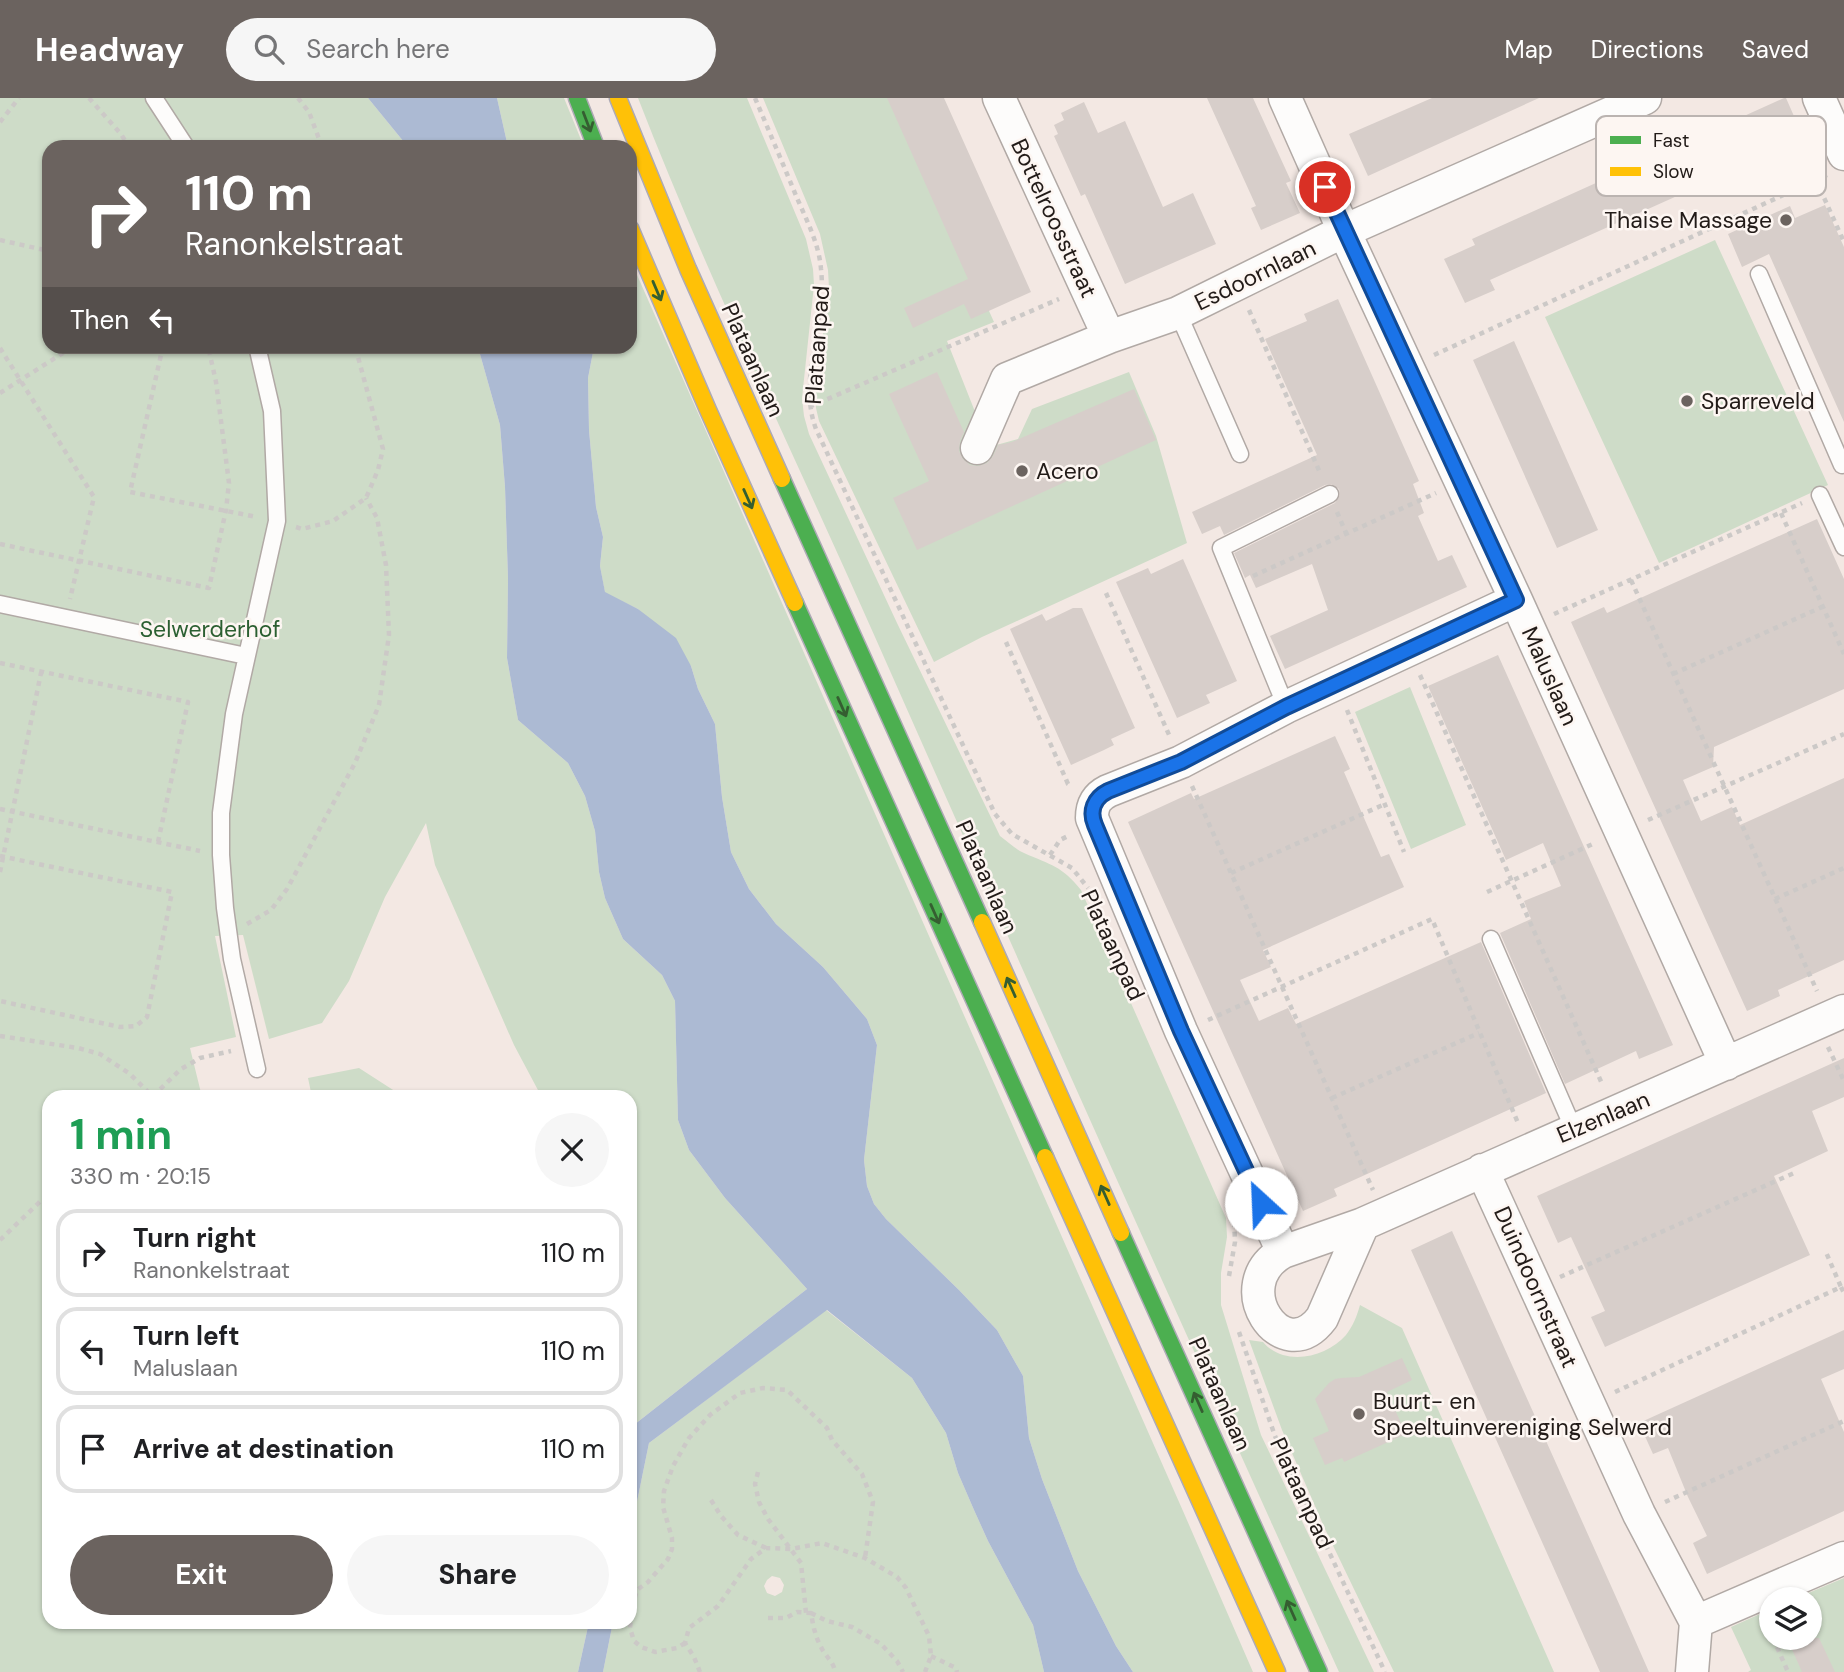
<!DOCTYPE html>
<meta charset="utf-8">
<style>
:root{--surface:#fff;--page:#f6f6f6;--text:#202124;--muted:#757577;--line:#e0e0e0;--accent:#6b635f}
body{margin:0;font-family:"DM Sans",sans-serif;background:var(--page);color:var(--text);height:100vh;display:flex;flex-direction:column;font-size:26px;white-space:nowrap}
*{box-sizing:border-box;margin:0}
p{font-size:23px;color:var(--muted)}
.icon{flex:none;width:38px;height:38px;fill:none;stroke:currentColor;stroke-width:2;stroke-linecap:round;stroke-linejoin:round}
.map{position:relative;flex:1;overflow:hidden}
.sheet{position:absolute;left:42px;top:992px;width:595px;height:539px;display:flex;flex-direction:column;background:var(--surface);border-radius:21px;box-shadow:0 2px 5px #0004}
.sheet>*{flex:none}
.banner{position:absolute;left:42px;top:42px;width:595px;height:214px;border-radius:21px;box-shadow:0 2px 5px #0004;background:#6b635f;color:#fff;overflow:hidden}
.tools{position:absolute;left:1759px;top:1489px;display:grid;gap:14px}
.tools a{display:grid;place-items:center;width:63px;height:63px;border-radius:50%;background:var(--surface);box-shadow:0 2px 5px #0004;font-size:35px}
.pin{position:absolute;display:grid;place-items:center;width:60px;height:60px;color:#fff;margin:-30px;border:4px solid #fff;border-radius:50%;box-shadow:0 2px 7px #0007}
.me{position:absolute;width:77px;margin:-38px;rotate:335deg;stroke-linejoin:round;filter:drop-shadow(0 0 5px #0008)}
.turn{display:flex;align-items:center;gap:24px;height:147px;padding:0 28px;font-size:32px}
.turn .icon{width:91px;height:91px;stroke-width:2.5}
.turn b{display:block;font-size:49px;line-height:60px}
.then{display:flex;align-items:center;height:66px;padding:0 28px;background:#0003;gap:14px;font-size:26px}
.round{display:grid;place-items:center;flex:none;width:74px;height:74px;border-radius:37px;background:var(--page)}
.head{display:flex;align-items:center;justify-content:space-between;height:119px;padding:0 28px}
h1{font-size:42px;font-weight:700;line-height:52px;color:#1e9e55}
.button{display:flex;gap:14px;margin-top:auto;padding:14px 28px}
.button a{flex:1;height:80px;border-radius:42px;background:var(--accent);color:#fff;font-size:28px;font-weight:700;line-height:80px;text-align:center}
.button a+a{background:var(--page);color:var(--text)}
ul{padding:0;list-style:none}
li{display:flex;align-items:center;gap:21px;height:88px;margin:0 14px 10px;padding:0 14px;border:4px solid var(--line);border-radius:21px}
li div{flex:1}
li b{display:block;font-size:26px}
li em{font-style:normal}
header{display:flex;align-items:center;gap:42px;box-sizing:border-box;height:98px;padding:0 35px;background:var(--accent);color:#fff}
header strong{font-size:33px}
nav{display:flex;gap:38px;margin-inline-start:auto;font-size:24px}
.search{width:490px;height:63px;background:var(--page);display:flex;align-items:center;gap:18px;box-sizing:border-box;padding:0 24px;border-radius:38px;color:var(--muted);font-size:26px}
.map>svg:first-child{display:block}
.green{fill:#cedcc8;fill-rule:evenodd}
.water{fill:#acbad3}
.building{fill:#d7ceca}
.lines{fill:none;stroke-linecap:round;stroke-linejoin:round}
.lane-casing{stroke:#b1a9a5;stroke-width:19}
.street-casing{stroke:#b1a9a5;stroke-width:35}
.fast-casing{stroke:#adaab5;stroke-width:19}
.slow-casing{stroke:#adaab5;stroke-width:19}
.path{stroke:#ccc9c7;stroke-width:4.5;stroke-dasharray:5 5;stroke-linecap:butt}
.lane{stroke:#fdfcfb;stroke-width:16}
.street{stroke:#fdfcfb;stroke-width:32}
.fast{stroke:#4caf50;stroke-width:16}
.slow{stroke:#ffc107;stroke-width:16}
.oneway{stroke:#355e31}
.route-casing{stroke:#114b97;stroke-width:18}
.route{stroke:#1a73e8;stroke-width:12}
.poi-dot{fill:#6b635f;stroke:#fdf6f2;stroke-width:2.5}
.labels{text-anchor:middle;stroke-width:5;stroke-linejoin:round;paint-order:stroke}
.street-label{font-size:23px;fill:#221b18;stroke:#fdf6f2}
.poi-label{font-size:23px;fill:#221b18;stroke:#fdf6f2;text-anchor:start}
.park-label{font-size:23px;fill:#2b5f31;stroke:#fdf6f2}
.key{fill:#fdf6f2;stroke:#bbb4b1;stroke-width:2}
.key-label{font-size:19px;fill:#221b18}
</style>
<header>
<strong>Headway</strong>
<div class="search"><svg class="icon" aria-label="search" viewBox="0 0 24 24"><circle cx="10" cy="10" r="6"/><path d="M15 15l6 6"/></svg>Search here</div>
<nav><a>Map</a><a>Directions</a><a>Saved</a></nav>
</header>
<div class="map">
<svg width="1844" height="1574" viewBox="0 0 1844 1574">
<rect width="100%" height="100%" fill="#f3e8e3"/>
<path class="green" d="M0,0H368L408,49H49V248L478,249L500,327L505,389L508,480L507,560L518,622L568,665L585,698L595,733L599,774L605,800L623,841L662,877L675,903L678,1022L689,1052L725,1100L807,1191L630,1330V999H543L539,994L514,947L435,767L426,725L385,799L349,883L322,925L269,941L243,837L215,838L236,939L190,950L202,999H49V1524H589L578,1574H0Z
M497,0H564L584,49H508Z
M638,0H747L806,141L813,171L814,187L802,300L804,318L809,336L897,525L1000,738C1008,744 1015,751 1024,755C1051,767 1062,768 1081,792L1226,1120L1227,1139L1221,1175V1207L1261,1337L1374,1574H1339C1183,1230 1028,885 875,539C796,360 709,183 638,0Z
M763,0H893L994,224L947,243L989,349L1018,341L1032,311L1129,274L1156,338L1187,445L982,539L934,564L819,323L816,310L815,297L829,190L828,172L820,136Z
M1715,142L1828,387L1659,465L1545,219Z
M630,161L1183,1413L1253,1574H1133L1116,1548L1078,1473L1042,1381L1029,1340L1023,1278L997,1232L959,1192L886,1121L874,1106L867,1088L864,1062L877,947L867,921L823,869L776,826L749,791L731,754L722,699L715,626L698,591L691,568L638,511L605,495L600,468L603,439L596,409L589,332L588,280L594,249L630,248Z
M1410,589L1466,727L1411,751L1355,614Z
M359,970L404,999H312L308,980Z
M1360,1207L1402,1230L1554,1574H1394L1325,1431L1282,1332L1249,1242L1263,1244C1284,1269 1326,1260 1346,1237C1353,1228 1357,1218 1360,1207Z
M826,1212L912,1280L946,1335L958,1375L974,1412L988,1443L1033,1527L1044,1574H603L613,1524H630V1438L649,1345ZM772,1478L780,1480L784,1487L782,1494L775,1498L767,1495L764,1488L767,1482Z
M1844,1480V1574H1748L1751,1572L1731,1529L1771,1511V1540H1810V1502L1794,1501Z"/>
<path class="water" d="M368,0H497L508,49H408Z
M478,249H594L588,280L589,332L596,409L603,439L600,468L605,494L638,511L676,540L691,568L698,591L715,626L722,699L731,754L749,791L776,826L823,869L867,921L877,947L864,1062L867,1088L874,1106L886,1121L959,1192L997,1232L1023,1278L1029,1340L1042,1381L1078,1473L1116,1548L1133,1574H1044L1033,1527L988,1443L974,1412L958,1375L946,1335L912,1280L827,1212L649,1345L630,1438V1330L807,1191L725,1100L689,1052L678,1022L675,903L662,877L623,841L605,800L599,774L595,733L585,698L568,665L518,622L507,560L508,480L505,389L500,327Z
M589,1524H613L603,1574H578Z"/>
<path class="building" d="M887,0H944L1031,194L971,221L964,206L913,230L904,210L968,181Z
M1207,0H1253L1291,83L1286,85L1300,115L1261,132L1251,110L1256,108Z
M1432,0H1539L1368,78L1349,36Z
M1784,0H1786L1804,41L1490,182L1495,192L1465,205L1444,161L1475,147L1472,141Z
M1084,4L1098,35L1125,23L1163,109L1193,95L1216,146L1125,186L1085,96L1081,98L1054,38L1058,36L1054,27L1064,22L1061,15Z
M1825,107L1844,149V324L1769,156L1742,169L1728,136L1790,108L1795,120Z
M1338,201L1419,383L1413,386L1424,415L1418,418L1438,463L1452,457L1467,489L1285,571L1270,538L1328,512L1312,466L1256,490L1250,477L1245,480L1234,455L1335,405L1340,397L1339,391L1331,386L1325,387L1224,437L1220,428L1202,436L1192,414L1317,357L1265,241L1307,223L1304,216Z
M1514,243L1598,432L1557,450L1473,262Z
M937,274L964,334L960,343L959,353L963,361L970,367L978,368L987,365L993,358L998,347L1012,344L1134,291L1156,342L917,452L893,400L929,383L889,296Z
M1817,421L1844,481V591L1714,649L1713,669L1683,682L1701,723L1732,709L1740,727L1844,680V862L1778,892L1780,898L1747,913L1571,524L1604,509L1607,515Z
M1183,461L1237,583L1206,597L1210,605L1177,620L1116,484L1148,470L1151,476Z
M1073,510H1082L1135,630L1111,641L1114,647L1104,652L1071,667L1010,531L1042,516L1046,523Z
M1498,557L1673,947L1639,961L1636,953L1565,986L1500,835L1531,821L1524,803L1561,788L1543,745L1506,762L1428,588Z
M1335,638L1350,671L1344,674L1381,759L1389,756L1404,789L1263,852L1271,869L1240,882L1259,923L1288,910L1296,926L1481,844L1546,995L1334,1091L1337,1098L1303,1113L1128,724L1191,695L1194,701Z
M1844,960V999L1812,1013L1828,1053L1774,1078L1810,1157L1605,1249L1591,1219L1605,1213L1571,1139L1558,1145L1537,1098Z
M1452,1133L1620,1508L1649,1574H1600L1551,1464L1411,1152Z
M1844,1232V1271L1821,1281L1844,1334V1413L1707,1476L1693,1445L1707,1438L1688,1399L1668,1350L1653,1356L1639,1325Z
M1402,1260L1412,1282L1387,1294L1406,1336L1344,1364L1342,1360L1325,1367L1313,1340L1329,1333L1315,1301L1329,1285L1335,1281L1341,1280L1359,1279Z
M1787,1540H1819L1835,1574H1802Z"/>
<g class="lines">
<defs>
<path id="lane" d="M154,0L186,49
M1759,176L1842,367L1844,366
M1178,215L1240,356
M257,248L272,313L277,423L234,616L221,715V757L225,810L232,861L257,971
M1820,397L1844,449
M0,506L246,558
M1286,609L1221,450L1330,396
M1491,841L1574,1032"/>
<path id="street" d="M999,0L1109,239
M1285,0L1344,133L1516,502L1726,966
M1819,0L1844,56
M977,350L1007,281L1109,239L1178,215L1344,133L1645,0
M1482,1072L1639,1416L1696,1524L1692,1574
M1363,1126L1844,913
M1363,1126L1322,1220C1282,1273 1225,1186 1283,1154Z
M1283,1154L1181,933L1092,720C1092,707 1096,699 1108,693L1181,664L1286,609L1516,502
M1696,1524L1844,1460"/>
<path id="fast" d="M577,0L596,49
M782,381L982,824
M795,505L1045,1059
M1121,1135L1319,1574"/>
<path id="slow" d="M618,0L688,171L782,381
M630,130L708,312L795,505
M982,824L1121,1135
M1045,1059L1277,1574"/>
</defs>
<use href="#lane" class="lane-casing"/>
<use href="#street" class="street-casing"/>
<use href="#fast" class="fast-casing"/>
<use href="#slow" class="slow-casing"/>
<path class="path" d="M89,0L121,36L129,49
M298,0L309,14L322,49
M755,0C769,33 783,66 797,100C807,123 819,146 821,171C827,223 797,281 816,331L995,716L1012,736L1072,770L1088,790
M0,24L19,0
M1816,82L1844,144
M0,142L49,153
M1249,212L1321,377
M163,248L130,394L257,419
M0,250L94,399L70,501
M1434,257L1827,77
M0,295L74,248
M809,309L1059,201
M1337,414L1346,435
M1781,415L1844,556
M296,429L302,431L333,423L366,400L378,372L383,351L355,248
M0,446L209,490L226,412L229,385L216,284L208,248
M1253,478L1436,395
M1631,482L1817,893
M1106,495L1170,639
M1554,516L1802,405
M1006,544L1068,686L1071,688
M0,565L188,604L158,744
M1673,576L1822,509
M1420,577L1603,988
M1347,612L1404,754
M1192,688L1373,1092
M0,711L200,753
M1648,722L1844,636
M1050,757L1060,742L1068,738
M0,758L172,794L147,919L136,928L120,929L0,903
M0,774L41,575
M1231,775L1385,706
M1487,794L1595,745
M1775,801L1844,770
M247,826L271,812L287,791L355,665L379,607L389,537L386,467L377,420L366,400
M1208,922L1432,821L1518,1025
M0,938L78,950L100,956L130,976L152,998
M1828,949L1844,983
M153,998L181,971L200,960L231,953
M1332,1000L1479,935
M0,1142L49,1095
M1229,1178L1235,1144L1234,1121
M1560,1179L1794,1075
M1841,1189L1844,1195
M1239,1234L1275,1338L1385,1574
M1615,1294L1841,1189L1825,1152
M758,1374L755,1386L759,1404L768,1421L801,1465L806,1515
M711,1402L721,1418L738,1437L766,1450
M1665,1404L1844,1323
M811,1515L827,1523L852,1529L881,1546L897,1563L903,1574
M768,1520H786L797,1514L811,1515C813,1527 815,1538 821,1549C825,1558 834,1564 835,1574
M1766,1524L1771,1536
M1773,1540L1788,1574
M685,1545L677,1550L655,1554L641,1549L634,1543L630,1530L633,1506L637,1492L648,1484L668,1461L672,1451V1440L663,1409L664,1393L673,1368L689,1340L710,1317L740,1295L763,1290L787,1292L827,1330L832,1342L862,1376L873,1404L865,1460
M931,1558L956,1570L957,1574
M700,1574L694,1559L685,1545L689,1530L718,1508L751,1461L766,1450L791,1451L822,1445L865,1460L897,1479L906,1490L929,1538L931,1558L925,1574"/>
<use href="#lane" class="lane"/>
<use href="#street" class="street"/>
<use href="#fast" class="fast"/>
<use href="#slow" class="slow"/>
</g>
<defs><path id="oneway-shaft" d="M-6 0H5M1.5-3L5.5 0L1.5 3" fill="none" stroke-width="1.6" stroke-linecap="round" stroke-linejoin="round" transform="scale(1.75)"/></defs>
<g class="oneway">
<use href="#oneway-shaft" transform="translate(587 24) rotate(69)"/>
<use href="#oneway-shaft" transform="translate(657 193) rotate(67)"/>
<use href="#oneway-shaft" transform="translate(748 401) rotate(66)"/>
<use href="#oneway-shaft" transform="translate(842 609) rotate(66)"/>
<use href="#oneway-shaft" transform="translate(935 816) rotate(66)"/>
<use href="#oneway-shaft" transform="translate(1011 889) rotate(-114)"/>
<use href="#oneway-shaft" transform="translate(1105 1097) rotate(-114)"/>
<use href="#oneway-shaft" transform="translate(1198 1304) rotate(-114)"/>
<use href="#oneway-shaft" transform="translate(1291 1512) rotate(-114)"/>
</g>
<g class="lines">
<defs>
<path id="route" d="M1261,1105L1181,933L1095,727C1089,713 1094,700 1108,693L1181,664L1286,609L1516,502L1325,89"/>
</defs>
<use href="#route" class="route-casing"/>
<use href="#route" class="route"/>
</g>
<g class="poi-dot">
<circle cx="1786" cy="122" r="7"/>
<circle cx="1687" cy="303" r="7"/>
<circle cx="1022" cy="373" r="7"/>
<circle cx="1359" cy="1316" r="7"/>
</g>
<g class="labels">
<g class="street-label">
<text transform="translate(1054 120) rotate(65)" y="8">Bottelroosstraat</text>
<text transform="translate(1255 177) rotate(-26)" y="8">Esdoornlaan</text>
<text transform="translate(817 247) rotate(-86)" y="8">Plataanpad</text>
<text transform="translate(753 262) rotate(66)" y="8">Plataanlaan</text>
<text transform="translate(1550 578) rotate(66)" y="8">Maluslaan</text>
<text transform="translate(987 779) rotate(66)" y="8">Plataanlaan</text>
<text transform="translate(1113 847) rotate(65)" y="8">Plataanpad</text>
<text transform="translate(1603 1019) rotate(-23)" y="8">Elzenlaan</text>
<text transform="translate(1536 1189) rotate(66)" y="8">Duindoornstraat</text>
<text transform="translate(1220 1296) rotate(66)" y="8">Plataanlaan</text>
<text transform="translate(1302 1395) rotate(65)" y="8">Plataanpad</text>
</g>
<g class="poi-label">
<text x="1772" y="130" text-anchor="end">Thaise Massage</text>
<text x="1701" y="311">Sparreveld</text>
<text x="1036" y="381">Acero</text>
<text x="1373" y="1311">Buurt- en<tspan x="1373" dy="26">Speeltuinvereniging Selwerd</tspan></text>
</g>
<g class="park-label">
<text x="210" y="539">Selwerderhof</text>
</g>
</g>
<rect x="1596" y="18" width="230" height="80" rx="10" class="key"/>
<rect x="1610" y="38" width="31" height="8" fill="#4caf50"/>
<rect x="1610" y="69" width="31" height="9" fill="#ffc107"/>
<g class="key-label">
<text x="1653" y="49">Fast</text>
<text x="1653" y="80">Slow</text>
</g>
</svg>
<div class="tools">
<a><svg class="icon" aria-label="layers" viewBox="0 0 24 24"><path d="M12 4l9 5-9 5-9-5zM3 14l9 5 9-5"/></svg></a>
</div>
<div class="pin" style="left:1325px;top:89px;background:#d93025"><svg class="icon" aria-label="arrive" viewBox="0 0 24 24"><path d="M6 21V4h12l-3 4 3 4H6"/></svg></div>
<svg class="me" style="left:1261px;top:1105px" viewBox="-20 -20 40 40"><circle r="19" fill="#fff"/><path d="M0-13L10 11 0 6-10 11z" fill="#1a73e8"/></svg>
<div class="banner">
<div class="turn"><svg class="icon" aria-label="right" viewBox="0 0 24 24"><path d="M7 20v-9h11M14 6l5 5-5 5"/></svg><div><b>110 m</b>Ranonkelstraat</div></div>
<div class="then">Then<svg class="icon" aria-label="left" viewBox="0 0 24 24"><path d="M17 20v-9H6M10 6l-5 5 5 5"/></svg></div>
</div>
<section class="sheet">
<div class="head"><div><h1>1 min</h1><p>330 m · 20:15</p></div><a class="round"><svg class="icon" aria-label="close" viewBox="0 0 24 24"><path d="M6 6l12 12M18 6L6 18"/></svg></a></div>
<ul>
<li><svg class="icon" aria-label="right" viewBox="0 0 24 24"><path d="M7 20v-9h11M14 6l5 5-5 5"/></svg><div><b>Turn right</b><p>Ranonkelstraat</p></div><em>110 m</em></li>
<li><svg class="icon" aria-label="left" viewBox="0 0 24 24"><path d="M17 20v-9H6M10 6l-5 5 5 5"/></svg><div><b>Turn left</b><p>Maluslaan</p></div><em>110 m</em></li>
<li><svg class="icon" aria-label="arrive" viewBox="0 0 24 24"><path d="M6 21V4h12l-3 4 3 4H6"/></svg><div><b>Arrive at destination</b></div><em>110 m</em></li>
</ul>
<div class="button"><a>Exit</a><a>Share</a></div>
</section>
</div>
